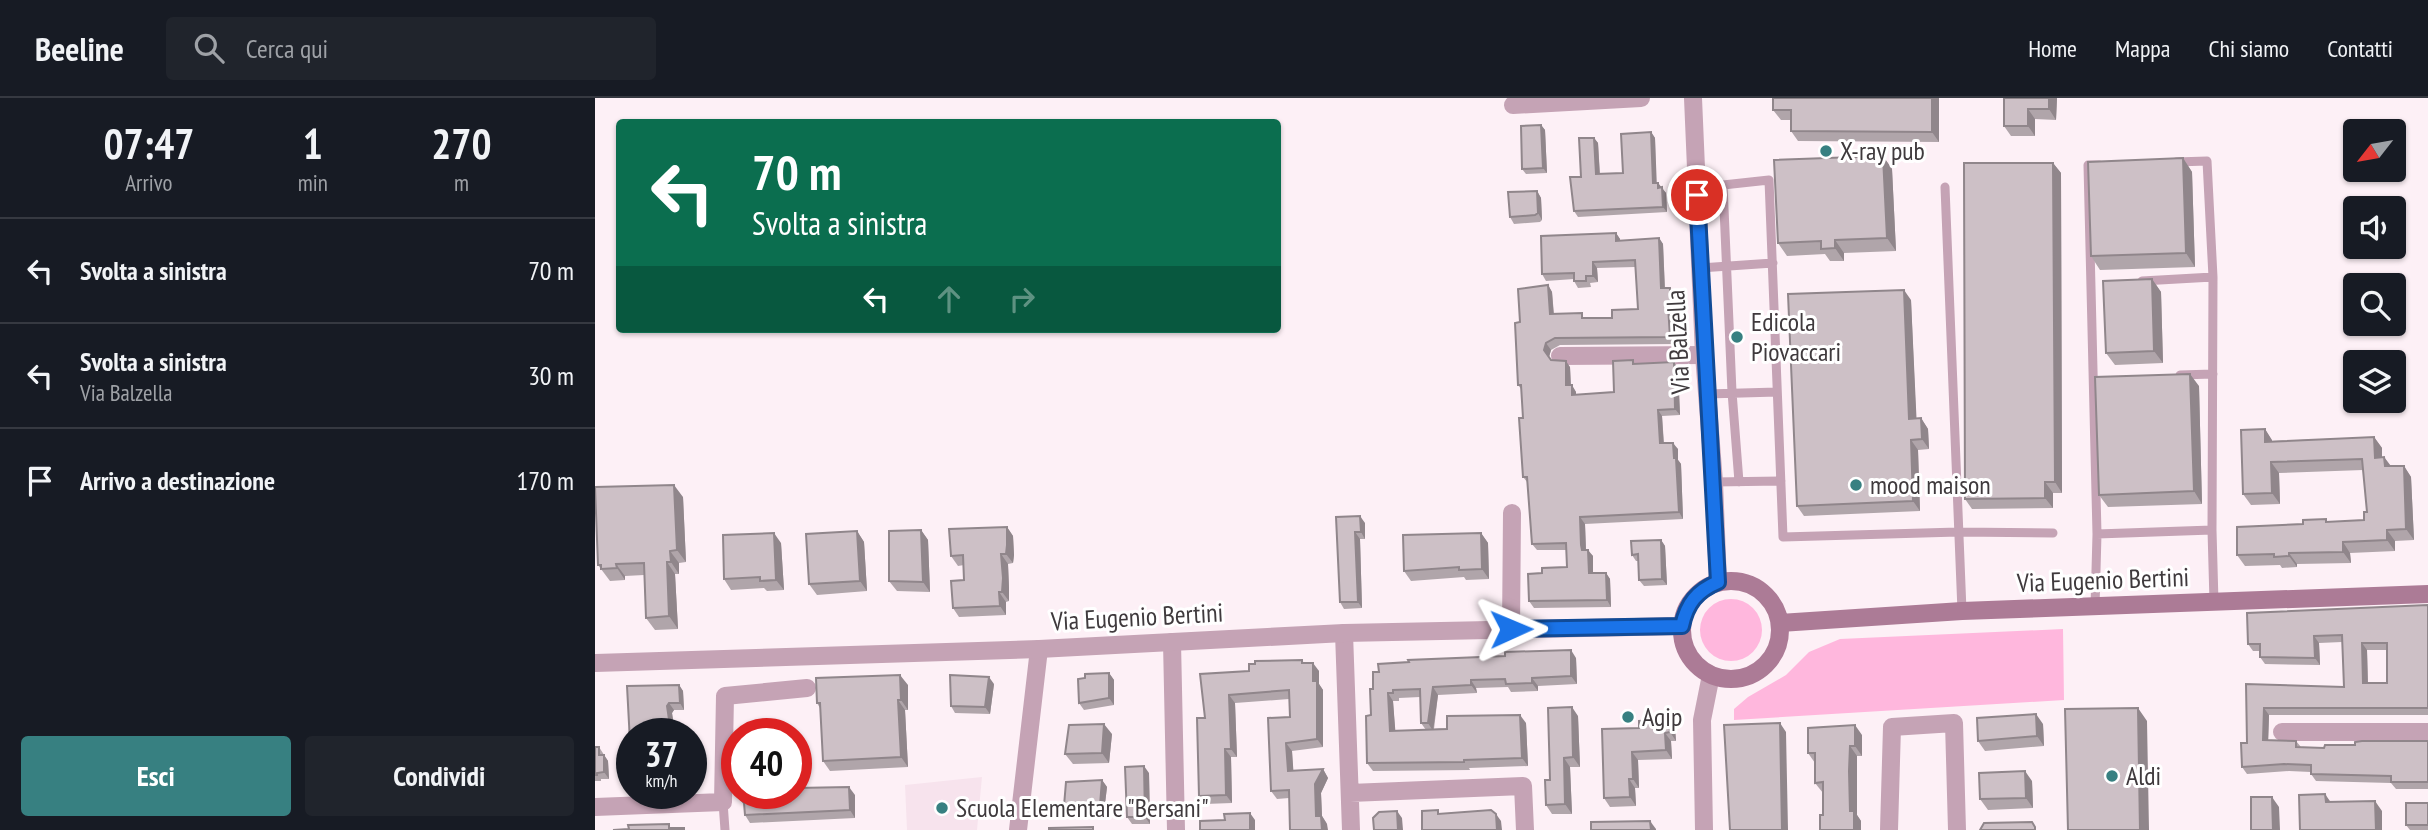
<!DOCTYPE html>
<html lang="it">
<style>
:root{--surface:#171b24;--page:#20242c;--text:#f1f3f6;--muted:#9ea1a6;--line:#363941;--accent:#378081}
body{margin:0;font-family:"PT Sans Narrow",sans-serif;background:var(--page);color:var(--text);height:100vh;display:flex;flex-direction:column;font-size:26px;white-space:nowrap}
*{box-sizing:border-box;margin:0}
p{font-size:23px;color:var(--muted)}
.icon{flex:none;width:38px;height:38px;fill:none;stroke:currentColor;stroke-width:2;stroke-linecap:round;stroke-linejoin:round}
.map{position:relative;flex:1;overflow:hidden}
.panel{display:flex;flex-direction:column;background:var(--surface);width:595px}
.panel>*{flex:none}
.top-card{position:absolute;left:21px;top:21px;width:665px;height:214px;border-radius:7px;box-shadow:0 2px 5px #0004;background:#0b6e4f;color:#fff;overflow:hidden}
.needle{width:46px;rotate:239deg}
.buttons{position:absolute;left:1748px;top:21px;display:grid;gap:14px}
.buttons a{display:grid;place-items:center;width:63px;height:63px;border-radius:7px;background:var(--surface);box-shadow:0 2px 5px #0004;font-size:35px}
.speed{position:absolute;left:21px;top:620px;display:flex;gap:14px;font-size:35px;font-weight:700;text-align:center}
.speed>*{display:grid;place-content:center;width:91px;height:91px;border-radius:50%;background:var(--surface);box-shadow:0 2px 5px #0004;line-height:1}
.speed small{font-size:18px;font-weight:400}
.speed .limit{border:10px solid #d22;background:#fff;color:#111}
.pin{position:absolute;display:grid;place-items:center;width:60px;height:60px;color:#fff;margin:-30px;border:4px solid #fff;border-radius:50%;box-shadow:0 2px 7px #0007}
.me{position:absolute;width:77px;margin:-38px;rotate:89deg;stroke-linejoin:round;filter:drop-shadow(0 0 5px #0008)}
.turn{display:flex;align-items:center;gap:24px;height:147px;padding:0 21px;font-size:32px}
.turn .icon{width:91px;height:91px;stroke-width:2.5}
.turn b{display:block;font-size:49px;line-height:60px}
.lanes{display:flex;align-items:center;height:66px;padding:0 21px;background:#0003;justify-content:center;gap:35px;direction:ltr}
.lanes .off{opacity:.35}
.eta{display:flex;justify-content:space-evenly;align-items:center;height:119px;text-align:center}
.eta b{font-size:42px;font-weight:700;line-height:49px}
.action{display:flex;gap:14px;margin-top:auto;padding:14px 21px}
.action a{flex:1;height:80px;border-radius:7px;background:var(--accent);color:#fff;font-size:28px;font-weight:700;line-height:80px;text-align:center}
.action a+a{background:var(--page);color:var(--text)}
ul{padding:0;list-style:none}
li{display:flex;align-items:center;gap:21px;height:105px;padding:0 21px;border-top:2px solid var(--line)}
li div{flex:1}
li b{display:block;font-size:26px}
li em{font-style:normal}
header{display:flex;align-items:center;gap:42px;box-sizing:border-box;height:98px;padding:0 35px;background:var(--surface);border-bottom:2px solid var(--line)}
header strong{font-size:33px}
nav{display:flex;gap:38px;margin-inline-start:auto;font-size:24px}
.search{width:490px;height:63px;background:var(--page);display:flex;align-items:center;gap:18px;box-sizing:border-box;padding:0 24px;border-radius:7px;color:var(--muted);font-size:26px}
main{display:flex;flex:1;min-height:0}
.map>svg:first-child{display:block}
.built{fill:#f7e3ed}
.green{fill:#ffb7dd}
.lines{fill:none;stroke-linecap:round;stroke-linejoin:round}
.service{stroke:#c5a3b5;stroke-width:9}
.minor{stroke:#c5a3b5;stroke-width:18}
.tertiary{stroke:#c5a3b5;stroke-width:18}
.secondary{stroke:#ac7b96;stroke-width:18}
.wall{fill:#b0a5aa;fill-rule:evenodd}
.shaded-wall{fill:#90868b}
.building{fill:#cdc0c6;stroke:#90868b;stroke-width:2;fill-rule:evenodd}
.route-casing{stroke:#114b97;stroke-width:18}
.route{stroke:#1a73e8;stroke-width:12}
.poi-dot{fill:#378081;stroke:#fff;stroke-width:2.5}
.labels{text-anchor:middle;stroke-width:6;stroke-linejoin:round;paint-order:stroke}
.poi-label{font-size:26px;fill:#3f3a3d;stroke:#fff;text-anchor:start}
.street-label{font-size:26px;fill:#3f3a3d;stroke:#fff}
</style>
<header>
<strong>Beeline</strong>
<div class="search"><svg class="icon" aria-label="search" viewBox="0 0 24 24"><circle cx="10" cy="10" r="6"/><path d="M15 15l6 6"/></svg>Cerca qui</div>
<nav><a>Home</a><a>Mappa</a><a>Chi siamo</a><a>Contatti</a></nav>
</header>
<main>
<section class="panel">
<div class="eta">
<div><b>07:47</b><p>Arrivo</p></div>
<div><b>1</b><p>min</p></div>
<div><b>270</b><p>m</p></div>
</div>
<ul>
<li><svg class="icon" aria-label="left" viewBox="0 0 24 24"><path d="M17 20v-9H6M10 6l-5 5 5 5"/></svg><div><b>Svolta a sinistra</b></div><em>70 m</em></li>
<li><svg class="icon" aria-label="left" viewBox="0 0 24 24"><path d="M17 20v-9H6M10 6l-5 5 5 5"/></svg><div><b>Svolta a sinistra</b><p>Via Balzella</p></div><em>30 m</em></li>
<li><svg class="icon" aria-label="arrive" viewBox="0 0 24 24"><path d="M6 21V4h12l-3 4 3 4H6"/></svg><div><b>Arrivo a destinazione</b></div><em>170 m</em></li>
</ul>
<div class="action"><a>Esci</a><a>Condividi</a></div>
</section>
<div class="map">
<svg width="1833" height="732" viewBox="0 0 1833 732">
<rect width="100%" height="100%" fill="#fdf0f6"/>
<path class="built" d="M387,679L382,732H312L310,687Z"/>
<path class="green" d="M1105 532a31 31 0 1 1 62 0a31 31 0 1 1-62 0Z
M1468,531L1469,602L1139,622V611L1153,599L1191,577L1214,554L1245,541Z"/>
<g class="lines">
<path class="service" d="M1581,64L1612,63L1618,179L1617,432
M1350,89L1367,513
M1105,170L1178,165
M1547,183L1618,179
M1585,277L1618,276
M1112,296L1182,294
M1119,384L1186,383
M1144,384L1137,294L1128,87L1174,82L1188,439L1363,434L1458,435
M1502,436L1493,67H1504
M1500,509L1502,436L1617,432L1619,504
M128,704L130,732"/>
<path class="minor" d="M918,7L1046,0
M965,258L1109,257
M916,532L917,415
M749,535L756,732
M577,544L581,732
M1687,634H1833
M755,695L928,688L930,732
M0,709L128,704L130,598L212,590
M423,732L444,551
M1294,732L1297,629L1359,625L1362,732"/>
<path class="tertiary" d="M1098,0L1109,257L1119,384L1123,484
M0,565L444,551L749,535L1087,528
M1109,732L1107,622L1116,577"/>
<path class="secondary" d="M1087 532a49 49 0 1 1 98 0a49 49 0 1 1-98 0Z
M1185,525L1367,513L1833,496"/>
</g>
<path class="wall" d="M1344,0V44L1203,43L1196,33V22H1186L1178,12Z
M1409,0H1462L1461,22L1440,21V38H1416L1409,28Z
M946,27L950,32L952,75L931,76L927,71Z
M1056,34L1060,40L1061,85H1063L1071,95L1072,114L983,119L979,113L986,79L999,40L1003,45L1005,76L1028,75Z
M1288,58L1297,71L1301,153L1249,155V163H1235L1230,156L1192,158L1183,145Z
M1588,60L1597,74L1600,169L1505,172L1496,158Z
M1458,65L1466,75L1467,395H1458V410L1377,411L1370,401Z
M942,93L946,100L947,122L945,124L919,126L915,119Z
M1021,135L1025,141V143L1064,140L1068,146L1070,190H1075L1079,197L1080,214H1077L1079,246L965,247L956,252L954,259L956,262L975,269L976,287L981,294V297L1019,294L1038,262L1040,266L1079,264L1083,271L1085,317L1067,318L1069,345L1083,351V362L1086,366L1088,421L990,426L991,452L998,458V475H1011L1015,481L1016,509L939,510L934,503L947,475L972,469L971,452H942L937,446L933,385L928,379L927,292L923,287L925,224L953,187L957,194L959,216L991,220H1017L1043,211L1040,169L1002,170L1003,184L995,185L996,189L983,190L979,183V181L951,183L947,176Z
M1557,181L1566,194L1568,265L1520,267L1511,255Z
M1316,202L1321,320H1326L1333,331L1334,351L1323,352L1325,413L1209,418L1202,408Z
M1604,288L1607,406L1513,409L1504,397Z
M1670,331L1677,343L1779,339L1787,350V360L1789,359L1796,368H1809L1816,379L1819,442L1800,443V453L1755,455L1756,465L1702,466V469L1687,470L1685,467L1650,468L1642,457L1733,424L1769,422L1772,414L1768,372L1684,375L1685,406L1656,407L1648,396Z
M88,399L91,464L84,465V476H80L83,531L60,532L51,520L49,477L30,478V482L15,483L3,467Z
M741,419L770,425V441H765L767,510L749,511L745,504Z
M412,429L418,438L419,457L418,465L413,466L414,490V503L411,504V517L364,519L358,510L369,482V467L363,468L356,458Z
M326,432L333,442L335,494L302,493L294,483Z
M262,433L269,444L272,493L222,497L214,486Z
M886,435L893,445L894,481L871,482L869,479L816,483L809,473Z
M1066,442L1070,448L1072,487L1049,488L1044,482V463H1041L1037,457Z
M186,445L189,492L172,493L169,490L136,492L129,481Z
M1833,507V617H1674L1673,642L1701,643L1706,649L1729,650L1833,643V691H1801L1796,685L1721,683L1716,676V674L1694,673L1652,676L1647,669L1652,645L1651,586L1749,589L1747,544L1724,545L1725,567L1670,566L1665,559V553H1658L1653,546ZM1772,552H1792V585H1773Z
M981,560L982,586L943,588V593L916,594L913,589L881,590L882,595L843,597L839,631L931,625L933,668L874,670L875,672L778,673L772,665L776,617L775,591ZM825,599L826,625L831,632H800L798,603H804V600Z
M707,562L709,565L724,573V586L728,592V649L697,653L698,673L728,671L733,680L726,695L727,718L732,726L694,700L682,701L676,693L695,619L694,601L640,605L642,659H636L637,705L610,706L604,698L610,620L654,573Z
M514,575L519,582V607L489,612L484,605Z
M399,586L395,616L360,615L356,608Z
M84,587L88,593L89,612H79L77,615L80,635H37V646L35,644L32,588Z
M313,587V612H310L313,669L235,673L228,663L225,610L222,605Z
M983,618L985,669H975L977,716H957L951,707L955,682Z
M1448,626L1449,648L1390,653L1383,643Z
M1080,630L1081,643H1076L1077,661L1043,662L1044,690H1040L1041,708L1015,709L1009,700L1007,631Z
M517,636L514,665L478,666L470,656Z
M1267,637V658H1262L1261,684L1262,717L1266,723V732H1225L1228,717V695L1220,685V665L1213,655Z
M0,649H4L13,663L14,681H6V683H0Z
M554,675L555,726H537L532,719Z
M507,682L512,689L509,714L473,715L469,708Z
M1437,683L1438,710L1393,712L1385,701Z
M260,697V720L155,725L150,717Z
M1833,705V732H1815L1811,727Z"/>
<path class="shaded-wall" d="M1337,0H1344V44L1337,34Z
M1454,0H1462L1461,22L1454,11Z
M1433,11L1440,21V38L1433,28Z
M946,27L950,32L952,75L948,70Z
M1056,34L1060,40L1062,91L1058,85Z
M999,40L1003,45L1005,82L1001,76Z
M1288,58L1297,71L1301,153L1292,140Z
M1588,60L1597,74L1600,169L1591,155Z
M1458,65L1466,75L1467,395L1460,384Z
M1063,85L1071,95L1072,114L1068,109Z
M942,93L946,100L947,122L943,115Z
M1021,135L1025,141L1026,150L1021,143Z
M1064,140L1068,146L1070,197L1066,190Z
M1240,142L1249,155V163L1240,150Z
M998,164L1002,170L1003,184L998,178Z
M1557,181L1566,194L1568,265L1559,253Z
M953,187L957,194L959,222L955,216Z
M1075,190L1079,197L1080,214L1075,208Z
M1309,192L1316,202L1322,331L1314,321Z
M1073,208L1077,214L1079,246L1075,239Z
M951,245L956,252L954,259L949,252Z
M971,263L975,269L976,294L971,287Z
M1079,264L1083,271L1085,317L1080,311Z
M1595,276L1604,288L1607,406L1599,393Z
M977,287L981,294V303L977,297Z
M1063,312L1067,318L1069,352L1065,345Z
M1326,320L1333,331L1334,351L1327,341Z
M1670,331L1677,342L1678,355L1670,344Z
M1779,339L1787,350V371L1780,360Z
M1316,342L1323,352L1325,413L1318,403Z
M1078,345L1083,351V362L1086,366L1088,421L1084,414Z
M1789,359L1797,370L1790,368Z
M1676,364L1684,375L1685,406L1677,395Z
M1809,368L1816,379L1819,442L1811,431Z
M1450,384L1458,395V410L1450,400Z
M79,387L88,399L91,464L82,452Z
M765,418L770,425V441L766,434Z
M985,419L990,426L991,454L987,452L986,447Z
M412,429L418,438L419,457L418,465L411,456Z
M326,432L333,442L335,494L328,484Z
M1792,432L1800,443V453L1792,442Z
M262,433L269,444L272,493L265,483Z
M760,434L765,441L767,510L763,504Z
M179,435L186,445L189,492L181,482Z
M886,435L893,445L894,481L887,471Z
M1066,442L1070,448L1072,487L1067,481Z
M1748,444L1755,455L1756,465L1748,454Z
M993,452L998,458V481L994,475Z
M75,453L84,465V476L76,464Z
M1694,455L1702,466V469L1694,458Z
M406,456L413,466L414,490V503L407,494Z
M72,464L80,476L83,531L74,518Z
M21,466L30,478V482L22,470Z
M1011,475L1015,481L1016,509L1012,502Z
M404,494L411,504V517L405,508Z
M1719,538L1724,545L1725,567L1720,560Z
M1767,545L1772,552L1773,592L1768,585Z
M976,552L981,560L982,586L976,578Z
M718,565L724,573V586L728,592V649L722,641Z
M514,575L519,582V607L514,600Z
M305,577L313,587V612L306,602Z
M394,579L399,586L395,616L390,609Z
M937,580L943,588V593L937,585Z
M876,582L881,590L882,595L876,587Z
M84,587L88,593L89,612L85,605Z
M838,589L843,597L838,633L833,625Z
M793,595L798,603L801,641L795,633Z
M634,597L640,605L642,659L636,651Z
M303,602L310,612L313,669L306,659Z
M74,605L79,612L77,615L80,635L75,628L72,608Z
M977,609L983,618L985,669L978,659Z
M1543,610L1552,623L1554,732H1545Z
M1669,610L1674,617L1673,649L1668,642Z
M1441,616L1448,626L1449,648L1442,638Z
M925,617L931,625L933,668L927,660Z
M1074,621L1080,630L1081,643L1075,634Z
M1185,625L1191,634L1193,732H1187Z
M509,626L517,636L514,665L507,655Z
M1260,627L1267,637V658L1260,648Z
M1070,635L1076,643L1077,661L1071,652Z
M691,645L697,653L699,681L693,673Z
M1255,648L1262,658V717L1266,723V732H1259L1255,713Z
M630,651L636,659L637,705L631,697Z
M1037,654L1043,662L1044,690L1038,681Z
M9,657L13,663L14,681L9,674Z
M969,660L975,669L977,716L970,706Z
M549,668L554,675L555,726L550,719Z
M728,671L733,680L726,695L727,718L732,726L733,732H727L721,718L720,686Z
M1430,673L1437,683L1438,710L1431,700Z
M1034,681L1040,690L1041,708L1035,699Z
M507,682L512,689L509,714L505,707Z
M254,689L260,697V720L255,712Z
M1730,696L1737,706L1731,704Z
M1677,699L1684,709L1685,732H1678Z
M1780,703L1787,713V732H1781Z
M802,713L807,720L808,732H803Z
M655,715L660,722V732H655Z
M901,716L906,723L907,732H902Z
M1055,723L1061,731V732H1056Z"/>
<path class="building" d="M1178,0H1337V34L1196,33V12H1178Z
M1409,0H1454V11H1433V28H1409Z
M946,27L948,70L927,71L926,28Z
M1056,34L1058,85H1063V90L1067,89L1068,109L979,113L975,79H986L984,40H999L1001,76L1028,75L1026,36Z
M1288,58L1292,140L1240,142V150L1226,151V143L1183,145L1179,62Z
M1588,60L1591,155L1496,158L1493,64Z
M1369,65H1458L1460,384H1450V400L1370,401Z
M942,93L943,115L940,117L915,119L913,94Z
M1021,135V143L1064,140L1066,190H1075V208H1073L1075,239L960,240L951,245L949,252L956,262L971,263V287H977V297L1019,294L1018,263L1038,262V266L1079,264L1080,311L1063,312L1065,345H1078L1079,360H1081L1084,414L985,419L986,447L987,452H993L994,475H1011L1012,502L934,503L933,476L947,475V470L972,469L971,445L937,446L932,379H928L924,320H928L926,287H923L920,225L925,224L923,191L953,187L955,216L987,215V220H1017V212L1043,211L1040,162L998,164V178H991V183H979V175L947,176L946,138Z
M1557,181L1559,253L1511,255L1508,183Z
M1309,192L1314,321L1326,320L1327,341L1316,342L1318,403L1202,408L1193,196Z
M1595,276L1599,393L1504,397L1500,279Z
M1670,331V344L1779,339L1780,360L1789,359L1790,368H1809L1811,431L1792,432V442L1748,444V454L1694,455V458L1679,459V456L1642,457V429L1708,426V422L1731,421V424L1769,422V414H1772L1767,361L1676,364L1677,395L1648,396L1646,332Z
M79,387L82,452L75,453L76,464H72L74,518L51,520L49,465L21,466L22,470L6,471V467H3L0,389Z
M765,418L766,434H760L763,504H745L741,419Z
M412,429V447L411,456H406L408,480L407,494H404L405,508L358,510L356,483L369,482L368,457L356,458L354,431Z
M326,432L328,484L294,483V433Z
M262,433L265,483L214,486L211,436Z
M179,435L181,482L165,483V479L129,481L128,437Z
M886,435L887,471L864,472V469L809,473L808,437Z
M1066,442L1067,481L1044,482L1043,456L1037,457L1036,443Z
M1833,507V610H1669L1668,642L1701,643V649L1729,650L1730,647H1760V644L1767,643H1833V684H1796V678L1716,676V667L1689,666L1647,669L1646,645H1652L1651,586L1749,589L1747,537L1719,538L1720,560L1665,559V546H1653L1652,515ZM1767,545H1792V585H1768Z
M976,552V578L937,580V585L911,586L910,581L876,582V587L838,589L833,625H826L825,591L798,592V595H793L795,633L852,631V618L925,617L927,660L869,662V664L772,665L771,618L776,617L775,591H778V574H784L783,566L814,564L813,562L910,558V554Z
M707,562V565H718V583H722V641L691,645L693,673L728,671L720,686L721,718H726L727,732H695L694,692L676,693L673,620L695,619L694,592L634,597L636,651H630L631,697L604,698L602,620H610L605,576L654,573V566H660V563Z
M514,575V600L484,605L483,581L490,580V576Z
M305,577L306,602H303L306,659L228,663L225,605H222L221,580Z
M355,577L394,579L390,609L356,608Z
M84,587L85,605H74L72,608L75,628L51,631V635H37V644H35L32,588Z
M977,609L978,659L969,660L970,706L951,707L950,682H955L953,610Z
M1543,610L1545,732H1473L1470,611Z
M1441,616L1442,638L1383,643L1382,620Z
M1074,621L1075,634L1070,635L1071,652L1037,654L1038,681H1034L1035,699L1009,700L1007,631L1044,630V623Z
M1185,625L1187,732H1135L1129,627Z
M509,626L507,655L470,656L474,627Z
M1260,627V648H1255L1254,673L1255,713H1259V732H1225V717H1228V684L1220,685V655H1213V630Z
M0,649H4V657H9V674L2,675V677H0Z
M549,668L550,719H532L530,669Z
M1430,673L1431,700L1385,701L1384,675Z
M507,682L505,707L469,708L471,684Z
M254,689L255,712L150,717L149,705L144,699L145,695H201V690Z
M1730,696L1731,704L1780,703L1781,732H1705L1704,697Z
M1656,699H1677L1678,732H1656Z
M1811,705H1833V727H1811Z
M843,712V716L896,712L901,716L902,732H827V713Z
M802,713L803,732H779L778,720L784,714Z
M655,715V732H605V723L630,722L629,716Z
M1055,723L1056,732H996V724Z
M1437,724L1440,729V732H1385L1389,725Z
M74,726V730H89V732H18L34,731L33,727Z
M498,729V732H454V730Z"/>
<g class="lines">
<defs>
<path id="route" d="M916,531L1087,528C1092,505 1102,493 1123,484L1102,97"/>
</defs>
<use href="#route" class="route-casing"/>
<use href="#route" class="route"/>
</g>
<g class="poi-dot">
<circle cx="1231" cy="53" r="7"/>
<circle cx="1142" cy="239" r="7"/>
<circle cx="1261" cy="387" r="7"/>
<circle cx="1033" cy="619" r="7"/>
<circle cx="1517" cy="678" r="7"/>
<circle cx="347" cy="710" r="7"/>
</g>
<g class="labels">
<g class="poi-label">
<text x="1245" y="62">X-ray pub</text>
<text x="1156" y="233">Edicola<tspan x="1156" dy="30">Piovaccari</tspan></text>
<text x="1275" y="396">mood maison</text>
<text x="1047" y="628">Agip</text>
<text x="1531" y="687">Aldi</text>
<text x="361" y="719">Scuola Elementare "Bersani"</text>
</g>
<g class="street-label">
<text transform="translate(1083 244) rotate(-93)" y="9">Via Balzella</text>
<text transform="translate(1508 482) rotate(-2)" y="9">Via Eugenio Bertini</text>
<text transform="translate(542 519) rotate(-3)" y="9">Via Eugenio Bertini</text>
</g>
</g>
</svg>
<div class="buttons">
<a><svg class="needle" viewBox="-14 -14 28 28"><path d="M0-13l5 13h-10z" fill="#e53935"/><path d="M0 13l5-13h-10z" fill="#9ea1a6"/></svg></a>
<a><svg class="icon" aria-label="sound" viewBox="0 0 24 24"><path d="M4 9h4l5-4v14l-5-4H4zM17 9q2 3 0 6"/></svg></a>
<a><svg class="icon" aria-label="search" viewBox="0 0 24 24"><circle cx="10" cy="10" r="6"/><path d="M15 15l6 6"/></svg></a>
<a><svg class="icon" aria-label="layers" viewBox="0 0 24 24"><path d="M12 4l9 5-9 5-9-5zM3 14l9 5 9-5"/></svg></a>
</div>
<div class="speed"><div>37<small>km/h</small></div><div class="limit">40</div></div>
<div class="pin" style="left:1102px;top:97px;background:#d93025"><svg class="icon" aria-label="arrive" viewBox="0 0 24 24"><path d="M6 21V4h12l-3 4 3 4H6"/></svg></div>
<svg class="me" style="left:916px;top:531px" viewBox="-20 -20 40 40"><path d="M0-17L14 15 0 8-14 15z" fill="#1a73e8" stroke="#fff" stroke-width="4"/></svg>
<div class="top-card">
<div class="turn"><svg class="icon" aria-label="left" viewBox="0 0 24 24"><path d="M17 20v-9H6M10 6l-5 5 5 5"/></svg><div><b>70 m</b>Svolta a sinistra</div></div>
<div class="lanes"><svg class="icon" aria-label="left" viewBox="0 0 24 24"><path d="M17 20v-9H6M10 6l-5 5 5 5"/></svg><svg class="icon off" aria-label="ahead" viewBox="0 0 24 24"><path d="M12 20V5M6 11l6-6 6 6"/></svg><svg class="icon off" aria-label="right" viewBox="0 0 24 24"><path d="M7 20v-9h11M14 6l5 5-5 5"/></svg></div>
</div>
</div>
</main>
